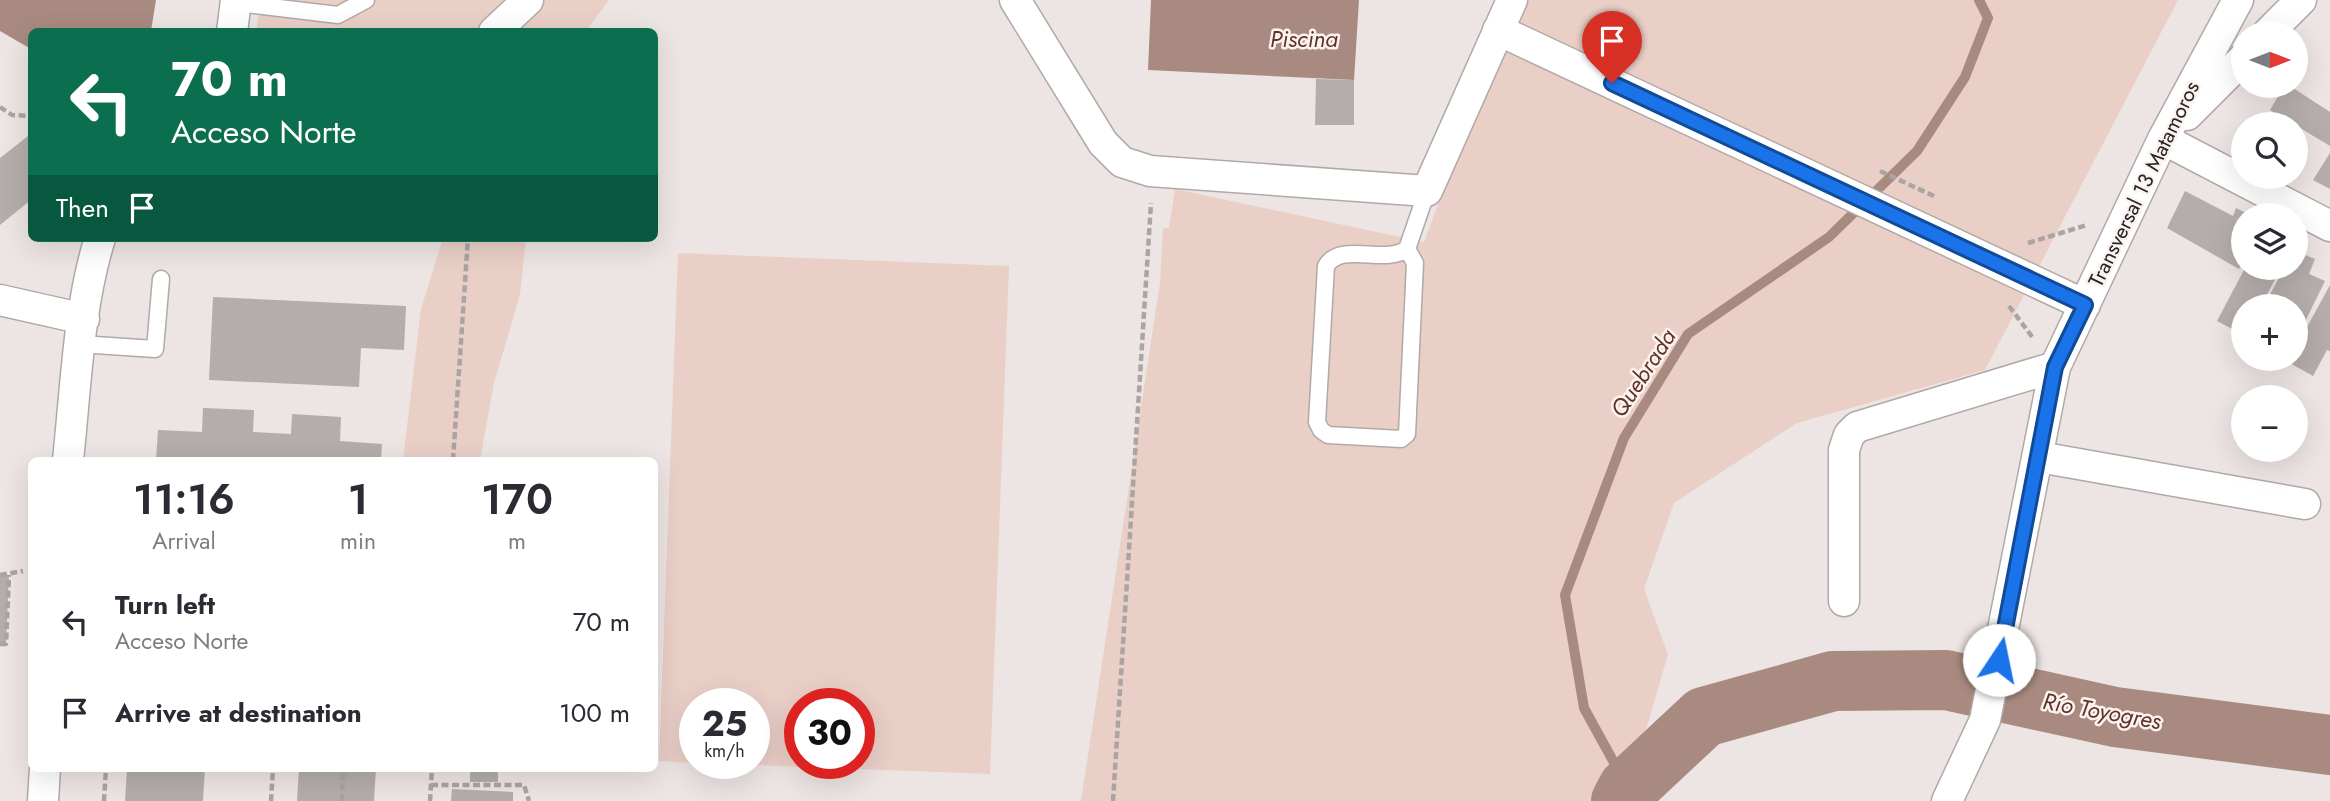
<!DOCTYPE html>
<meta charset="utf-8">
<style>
:root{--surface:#fff;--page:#f2f2f3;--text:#2b2b33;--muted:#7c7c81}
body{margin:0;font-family:Jost,sans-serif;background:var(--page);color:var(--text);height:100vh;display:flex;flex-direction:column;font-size:26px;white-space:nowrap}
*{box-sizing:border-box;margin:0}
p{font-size:23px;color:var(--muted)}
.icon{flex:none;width:38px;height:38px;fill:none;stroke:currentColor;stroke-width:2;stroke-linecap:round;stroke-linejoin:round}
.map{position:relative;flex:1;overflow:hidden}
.details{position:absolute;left:28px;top:457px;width:630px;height:315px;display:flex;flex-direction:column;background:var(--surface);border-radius:10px;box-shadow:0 7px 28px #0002}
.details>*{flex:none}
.banner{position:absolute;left:28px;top:28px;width:630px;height:214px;border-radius:10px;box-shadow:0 7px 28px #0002;background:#0b6e4f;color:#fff;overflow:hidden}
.needle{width:46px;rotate:90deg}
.tools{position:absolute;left:2231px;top:21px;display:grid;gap:14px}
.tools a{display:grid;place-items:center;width:77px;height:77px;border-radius:50%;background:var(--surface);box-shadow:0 7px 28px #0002;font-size:35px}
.speed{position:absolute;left:679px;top:688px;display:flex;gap:14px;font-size:35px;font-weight:700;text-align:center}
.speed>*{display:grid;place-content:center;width:91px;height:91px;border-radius:50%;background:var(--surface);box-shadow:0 7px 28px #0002;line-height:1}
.speed small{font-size:18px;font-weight:400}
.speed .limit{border:10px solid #d22;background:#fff;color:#111}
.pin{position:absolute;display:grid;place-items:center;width:60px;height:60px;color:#fff;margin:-72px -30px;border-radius:50% 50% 50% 0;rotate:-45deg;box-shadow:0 0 7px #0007}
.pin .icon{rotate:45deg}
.me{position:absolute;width:77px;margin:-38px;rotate:11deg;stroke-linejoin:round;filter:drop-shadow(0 0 5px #0008)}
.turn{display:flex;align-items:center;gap:24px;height:147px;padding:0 28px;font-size:32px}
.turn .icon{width:91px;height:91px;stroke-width:2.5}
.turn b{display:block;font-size:49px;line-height:60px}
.then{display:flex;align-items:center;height:66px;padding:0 28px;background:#0003;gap:14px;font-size:26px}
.eta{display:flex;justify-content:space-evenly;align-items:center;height:119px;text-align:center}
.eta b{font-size:42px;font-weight:600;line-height:49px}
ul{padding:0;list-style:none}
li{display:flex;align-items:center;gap:21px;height:91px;padding:0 28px}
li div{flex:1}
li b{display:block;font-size:26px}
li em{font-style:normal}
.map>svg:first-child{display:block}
.green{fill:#eacfc7;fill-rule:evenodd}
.water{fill:#a98a81}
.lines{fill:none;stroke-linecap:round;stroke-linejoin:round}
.stream{stroke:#a98a81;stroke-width:10}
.river{stroke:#a98a81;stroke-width:60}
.building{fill:#b4adab}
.lane-casing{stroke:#b1a9a7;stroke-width:19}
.street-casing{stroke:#b1a9a7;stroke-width:33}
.path{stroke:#aaa4a2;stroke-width:4.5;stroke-dasharray:7 3.5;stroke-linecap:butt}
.lane{stroke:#fff;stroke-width:16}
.street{stroke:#fff;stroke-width:30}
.route-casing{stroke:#114b97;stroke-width:18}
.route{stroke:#1a73e8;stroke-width:12}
.labels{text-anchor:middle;stroke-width:5;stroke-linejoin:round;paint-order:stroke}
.street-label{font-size:21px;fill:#272423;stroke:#fbf3f0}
.water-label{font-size:23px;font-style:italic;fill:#623326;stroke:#fbf3f0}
</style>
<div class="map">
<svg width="2330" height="801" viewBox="0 0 2330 801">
<rect width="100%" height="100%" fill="#ede5e3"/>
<path class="green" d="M261,0H609L586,31L256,32Z
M1515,0H2178L1985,370L1797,423L1674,503L1644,589L1668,654L1644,737L1601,801H1081L1160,283L1163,228H1169L1175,189L1424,242Z
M443,238H526L520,295L494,383L480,460H403L421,309Z
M678,253L1009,266L990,774L707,763H754V704H695V763L659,761ZM800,704H859V763H800Z"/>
<path class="water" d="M0,0H156L151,31L32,32L31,49L0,31Z
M1151,0H1359L1354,80L1148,70Z"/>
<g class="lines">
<path class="stream" d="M1628,788L1584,708L1565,595L1624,438L1688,334L1829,237L1917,151L1965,77L1988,18L1979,0"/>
<path class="river" d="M1621,801L1628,788L1704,717L1833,681L1946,680L2115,717L2330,745"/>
</g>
<path class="building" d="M1316,79L1354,80V125H1315Z
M2284,86H2290L2330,112V146L2270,110Z
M32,133V199L0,225V158Z
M2330,153V189L2313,180Z
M2185,191L2233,216L2236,208L2250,215H2244V261L2239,269L2167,228Z
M2296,251L2315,259L2309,274L2325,281L2296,340V306H2264L2284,268H2296Z
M2245,268H2281L2261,306H2244V335L2217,321Z
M2330,285V351L2327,350L2313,376L2288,362L2296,359V347Z
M213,297L406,306L404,350L361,348L359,387L209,380Z
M203,408L254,410L253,432L291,434L292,414L341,417L340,441L382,444L381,460H156L158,430L202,432Z
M0,575H9L6,644H0Z
M127,768H205L203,801H125Z
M299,768H376L374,801H297Z
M470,768H498V782H470Z
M452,789L513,792V801H451Z"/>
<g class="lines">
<defs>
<path id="lane" d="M237,3L338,15L366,0
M1407,249L1415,263L1407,434L1401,439L1328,435L1321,430L1317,422L1326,266C1341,241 1385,265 1407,249L1427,191
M80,344L155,349L161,279"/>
<path id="street" d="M1015,0L1103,143L1122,162L1150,171L1427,191L1512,0
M1498,30L2085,305
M232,32L236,0
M494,32L528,0
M2268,33L2301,0
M2187,115L2244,58
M2163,139L2330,226
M0,300L84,319
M2039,457L2305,504
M68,460C76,387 78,309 100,238
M1844,601V450L1849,435L1857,427L2055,367
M43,801L45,768
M1947,801L1985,720L2055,367L2163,139L2238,0"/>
</defs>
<use href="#lane" class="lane-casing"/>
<use href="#street" class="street-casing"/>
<path class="path" d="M0,107L12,115L32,116
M1880,171L1936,197
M2028,243L2087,225
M2009,306L2033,338
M453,460L468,238
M0,575L23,571
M0,644H6L9,575
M431,785H524L529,801
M104,801L106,768
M271,801L273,768
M342,801L343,768
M430,801L432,768
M1113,801L1151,203"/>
<use href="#lane" class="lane"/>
<use href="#street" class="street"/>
</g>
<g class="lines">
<defs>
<path id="route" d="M1612,83L2085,305L2055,367L1999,660"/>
</defs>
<use href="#route" class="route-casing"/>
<use href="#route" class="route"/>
</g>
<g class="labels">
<g class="street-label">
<text transform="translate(2144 184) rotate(-64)" y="7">Transversal 13 Matamoros</text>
</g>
<g class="water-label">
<text x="1304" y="47">Piscina</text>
<text transform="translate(1643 373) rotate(-57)" y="8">Quebrada</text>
<text transform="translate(2102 711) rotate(10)" y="8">Río Toyogres</text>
</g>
</g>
</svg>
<div class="tools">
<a><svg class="needle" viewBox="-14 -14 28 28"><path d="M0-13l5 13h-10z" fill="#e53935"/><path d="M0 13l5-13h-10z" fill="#7c7c81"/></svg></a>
<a><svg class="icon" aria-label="search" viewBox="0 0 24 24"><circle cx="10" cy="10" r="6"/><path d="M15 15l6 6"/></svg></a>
<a><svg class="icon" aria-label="layers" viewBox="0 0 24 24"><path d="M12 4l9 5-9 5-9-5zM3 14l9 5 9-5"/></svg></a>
<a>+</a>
<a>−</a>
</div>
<div class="speed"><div>25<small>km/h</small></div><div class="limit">30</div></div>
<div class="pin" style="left:1612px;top:83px;background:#d93025"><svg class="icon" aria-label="arrive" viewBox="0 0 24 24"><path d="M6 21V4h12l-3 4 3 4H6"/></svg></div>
<svg class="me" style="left:1999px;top:660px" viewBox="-20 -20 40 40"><circle r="19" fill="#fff"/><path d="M0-13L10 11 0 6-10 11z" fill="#1a73e8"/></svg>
<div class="banner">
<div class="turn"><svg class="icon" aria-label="left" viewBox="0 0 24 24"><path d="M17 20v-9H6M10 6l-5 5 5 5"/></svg><div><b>70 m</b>Acceso Norte</div></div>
<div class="then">Then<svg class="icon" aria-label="arrive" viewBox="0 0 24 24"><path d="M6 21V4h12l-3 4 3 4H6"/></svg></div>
</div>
<section class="details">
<div class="eta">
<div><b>11:16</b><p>Arrival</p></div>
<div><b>1</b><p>min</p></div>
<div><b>170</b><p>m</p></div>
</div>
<ul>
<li><svg class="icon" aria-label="left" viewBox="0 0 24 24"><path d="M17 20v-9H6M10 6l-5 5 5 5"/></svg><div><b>Turn left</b><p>Acceso Norte</p></div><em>70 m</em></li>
<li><svg class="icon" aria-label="arrive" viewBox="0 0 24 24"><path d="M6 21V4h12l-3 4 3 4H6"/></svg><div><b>Arrive at destination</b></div><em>100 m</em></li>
</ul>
</section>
</div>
